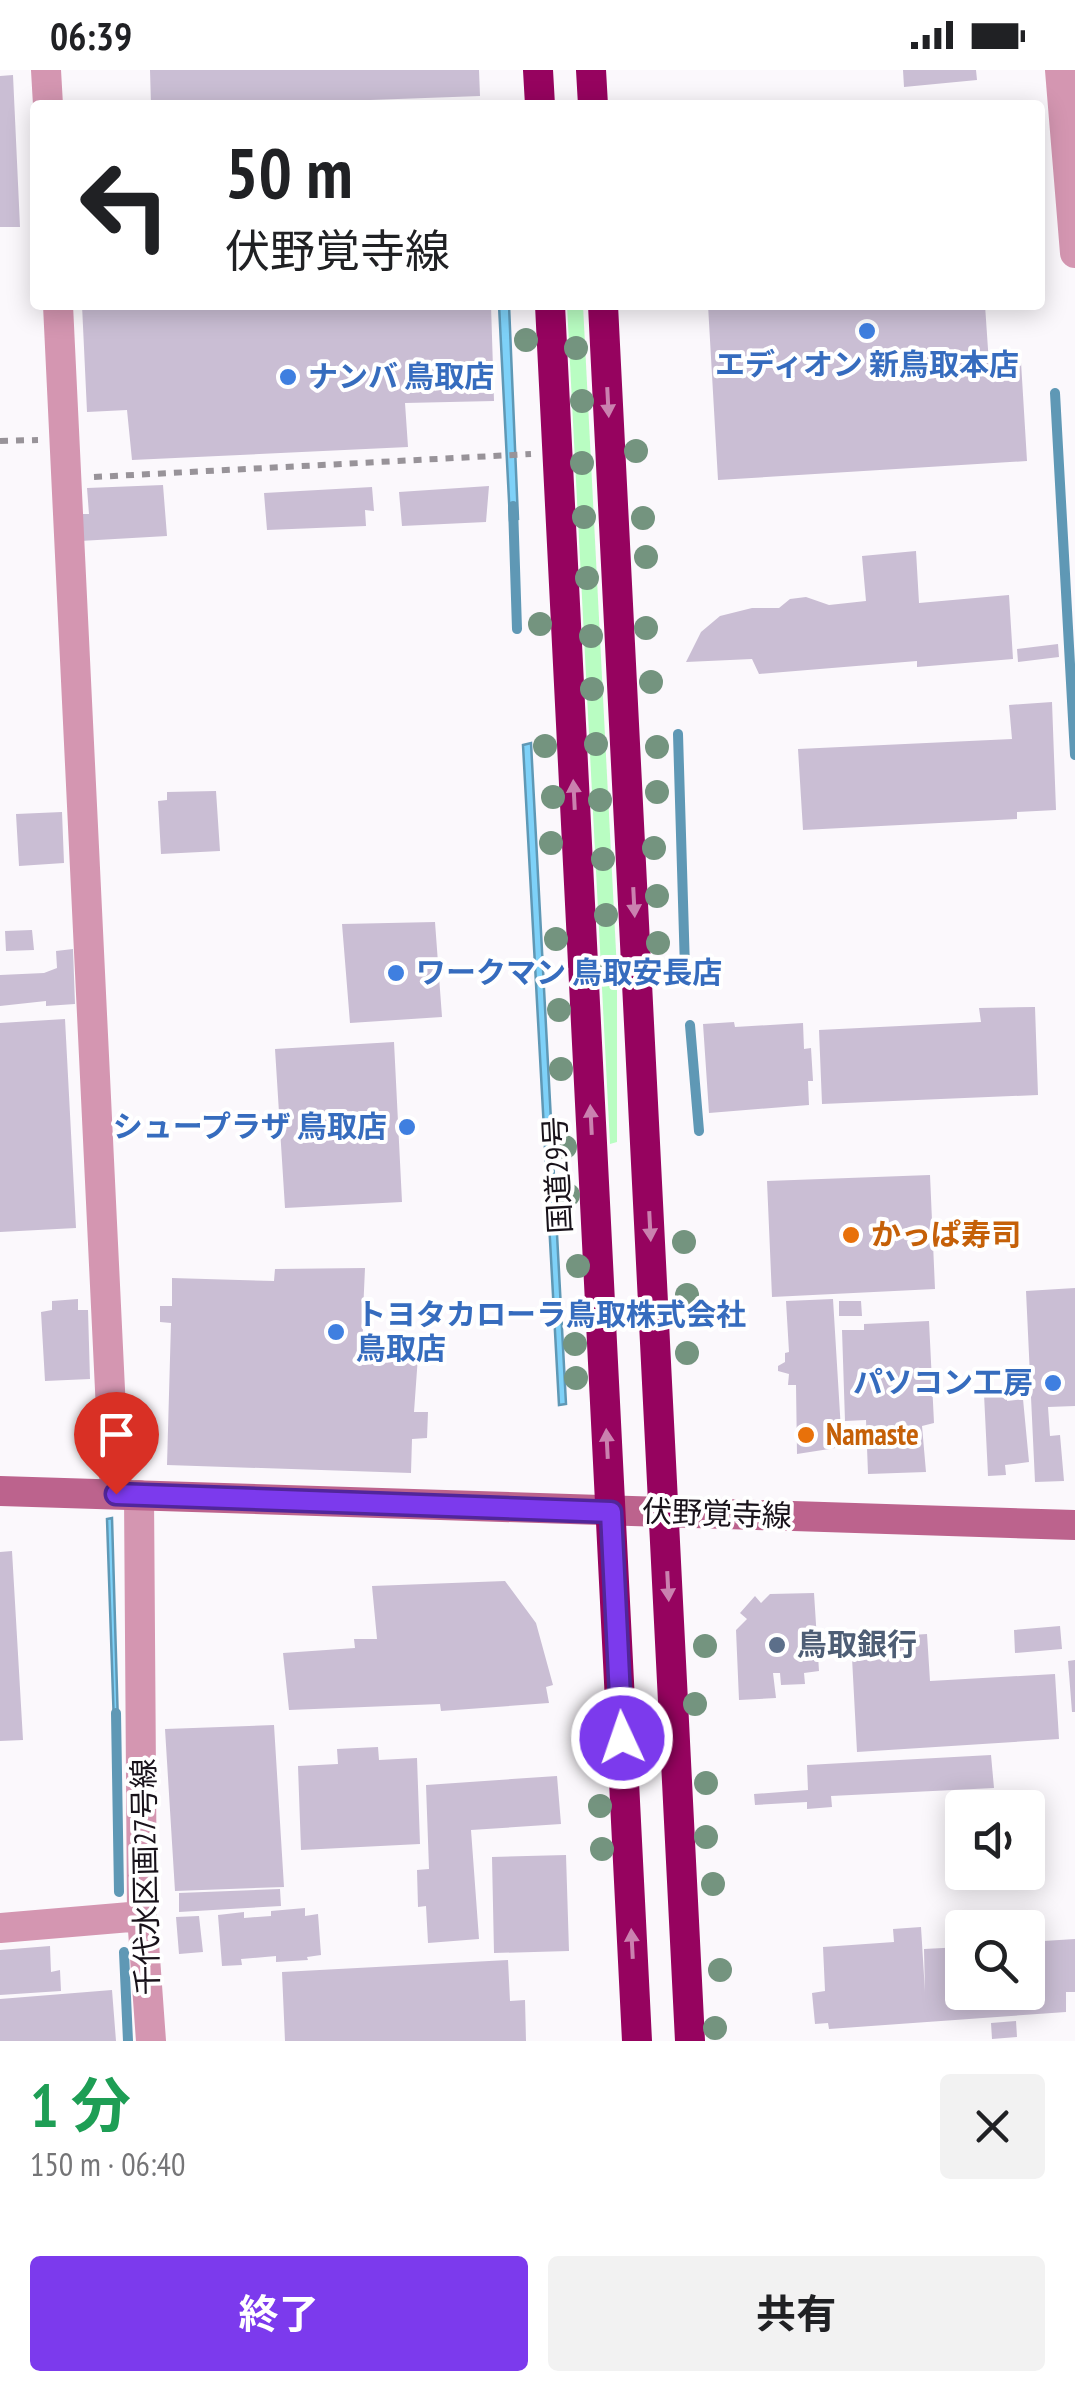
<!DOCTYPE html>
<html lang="ja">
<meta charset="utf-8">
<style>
:root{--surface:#fff;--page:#f2f2f2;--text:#202124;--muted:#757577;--accent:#7c3aed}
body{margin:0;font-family:"PT Sans Narrow","Noto Sans JP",sans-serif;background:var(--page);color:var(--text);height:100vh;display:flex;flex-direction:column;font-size:38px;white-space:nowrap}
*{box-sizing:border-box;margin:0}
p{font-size:32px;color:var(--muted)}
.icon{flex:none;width:55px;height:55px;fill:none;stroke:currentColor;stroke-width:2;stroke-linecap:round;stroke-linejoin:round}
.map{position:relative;height:1971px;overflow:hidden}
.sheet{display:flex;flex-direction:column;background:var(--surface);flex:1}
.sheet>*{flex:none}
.top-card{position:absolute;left:30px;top:30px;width:1015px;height:210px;border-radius:10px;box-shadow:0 5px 25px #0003;background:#fff;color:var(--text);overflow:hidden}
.buttons{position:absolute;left:945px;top:1720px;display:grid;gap:20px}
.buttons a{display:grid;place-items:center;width:100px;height:100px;border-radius:10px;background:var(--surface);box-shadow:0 5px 25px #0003;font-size:50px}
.pin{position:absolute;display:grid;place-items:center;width:85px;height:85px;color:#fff;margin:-102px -42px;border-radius:50% 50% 50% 0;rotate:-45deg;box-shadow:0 0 10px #0007}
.pin .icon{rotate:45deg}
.me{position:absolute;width:110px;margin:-55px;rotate:357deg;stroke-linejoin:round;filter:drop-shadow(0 0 8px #0008)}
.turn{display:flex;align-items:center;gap:35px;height:210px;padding:0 30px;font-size:45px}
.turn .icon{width:130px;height:130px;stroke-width:2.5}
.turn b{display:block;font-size:70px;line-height:85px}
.round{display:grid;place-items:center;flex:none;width:105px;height:105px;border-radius:10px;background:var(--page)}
.overview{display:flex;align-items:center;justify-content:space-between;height:170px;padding:0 30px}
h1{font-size:60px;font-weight:700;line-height:75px;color:#1e9e55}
.primary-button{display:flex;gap:20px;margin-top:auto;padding:20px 30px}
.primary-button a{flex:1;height:115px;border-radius:10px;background:var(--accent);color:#fff;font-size:40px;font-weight:700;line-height:115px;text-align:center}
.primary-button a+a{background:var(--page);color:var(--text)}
.status{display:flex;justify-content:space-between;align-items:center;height:70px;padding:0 50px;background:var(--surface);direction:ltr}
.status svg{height:28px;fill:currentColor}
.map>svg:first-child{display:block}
.green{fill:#b9fdc2}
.water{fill:#7ed1f8;stroke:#5f98b5;stroke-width:2.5}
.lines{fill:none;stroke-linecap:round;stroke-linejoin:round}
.stream{stroke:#5f98b5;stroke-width:10}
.building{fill:#cabed4}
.path{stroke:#989399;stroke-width:6;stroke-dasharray:8 8;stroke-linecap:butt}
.street{stroke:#d496b1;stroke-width:30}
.secondary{stroke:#bc638d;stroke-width:30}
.highway{stroke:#96035f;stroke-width:30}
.tree{fill:#74947f}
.oneway{fill:#ca81af}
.route-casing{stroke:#51269a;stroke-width:25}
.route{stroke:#7c3aed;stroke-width:18}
.shop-dot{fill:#3f7fe0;stroke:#fff;stroke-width:4}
.food-dot{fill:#e8710a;stroke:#fff;stroke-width:4}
.service-dot{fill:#5c6f8a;stroke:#fff;stroke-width:4}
.labels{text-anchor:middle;stroke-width:8;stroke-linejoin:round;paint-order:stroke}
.shop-label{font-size:30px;font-weight:bold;fill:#366cbe;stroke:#fff;text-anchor:start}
.street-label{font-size:30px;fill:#18121a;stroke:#fff}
.food-label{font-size:30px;font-weight:bold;fill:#c56008;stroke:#fff;text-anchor:start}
.service-label{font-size:30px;font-weight:bold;fill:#4e5e75;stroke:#fff;text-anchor:start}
</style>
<div class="status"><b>06:39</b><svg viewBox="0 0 49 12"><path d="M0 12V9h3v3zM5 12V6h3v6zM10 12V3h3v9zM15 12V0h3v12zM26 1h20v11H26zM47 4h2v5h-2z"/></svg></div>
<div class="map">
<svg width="1075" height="1971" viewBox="0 0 1075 1971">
<rect width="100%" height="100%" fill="#fbf8fc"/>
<path class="green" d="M567,235H583L617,901V1072L610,1074Z"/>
<path class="water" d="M499,235H509L518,449L510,450Z
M531,673L566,1334L559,1335L523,675Z
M112,1448L118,1655H114L107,1449Z"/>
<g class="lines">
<path class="stream" d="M1055,323L1075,685
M513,436L517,559
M678,664L685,899
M690,955L699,1061
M116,1643L119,1822
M124,1882L128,1971"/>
</g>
<path class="building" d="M150,0H479L480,26L343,31V35H151Z
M903,0H976L977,10L904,17Z
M13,5L20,157H0V6Z
M82,235H491L494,331L405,333L408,377L132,390L127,340L87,342Z
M708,235H985L989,294L1021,292L1027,391L718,410Z
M163,415L167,466L80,471L79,444H89L87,418Z
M489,416L486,452L402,456L399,422Z
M372,417L374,441L365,440L366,456L267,460L264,423Z
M916,481L919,533L1009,525L1013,589L917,597V591L759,604L752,589L686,592L701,562L720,546L752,538H779L790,529L806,527L829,535L866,531L862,486Z
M1058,574L1059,587L1018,592L1017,579Z
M1052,632L1056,740L1017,742V749L803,760L798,679L1012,669L1009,635Z
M216,721L220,781L161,784L158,731L167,730V722Z
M62,742L64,793L19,796L16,744Z
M435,852L442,947L350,953L342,854Z
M32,860L34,880L6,881L5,861Z
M73,879L75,934L46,936V931L0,936V905L44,903L57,898L56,881Z
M1035,937L1038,1025L822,1034L819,960L981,952L979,938Z
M65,949L76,1158L0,1162V953Z
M734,952L735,957L803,953L804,979L811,978L813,1011H808L809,1035L709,1043L703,954Z
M394,972L402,1132L285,1138L275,979Z
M930,1105L935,1219L772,1227L767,1111Z
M365,1198L363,1243L373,1242L372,1259H363L361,1283L418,1286L414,1342H428L427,1368L412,1369L411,1403L167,1395L171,1253L160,1252V1236H172V1208L274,1211L275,1199Z
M1075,1218V1336L1048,1337L1050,1366L1060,1365L1064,1411L1035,1412L1026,1221Z
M78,1229V1240H88L90,1309L45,1311L41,1242L52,1240V1231Z
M833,1229L842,1377L797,1384L796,1315H788L789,1304L778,1301V1296L785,1292V1283L789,1282L786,1231Z
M839,1231H861L862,1246H839Z
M929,1251L934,1353L922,1356L926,1402L868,1404L866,1350L845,1351L842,1260H864V1254Z
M1007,1322V1331L1023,1329L1029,1392L1005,1395L1006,1405L988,1406L984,1324Z
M12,1481L23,1670L0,1671V1482Z
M505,1511L536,1553L553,1615L546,1617L549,1633L441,1641L440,1634L289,1640L283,1583L355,1578L354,1569H377L372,1516Z
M814,1523L819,1601L804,1603L805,1614L781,1615L780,1603H773L776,1628L739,1630L736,1560L747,1549L740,1543L755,1526L761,1533L770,1524Z
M1060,1556L1062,1579L1015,1583L1014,1560Z
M927,1564L930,1611L1055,1604L1059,1669L857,1682L851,1569Z
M1075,1590V1642H1072L1068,1591Z
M274,1655L284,1817L175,1821L165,1659Z
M378,1677L379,1690L417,1688L420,1774L301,1780L298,1696L338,1694L337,1679Z
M991,1685L994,1718L831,1726L832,1737L807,1739V1732L755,1735L754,1724L808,1720L807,1695Z
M557,1706L561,1754L471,1760L479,1869L428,1873L426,1836L418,1837L417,1800L429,1799L426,1715Z
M566,1785L569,1881L494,1883L492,1787Z
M280,1819L281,1836L179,1842V1823Z
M305,1838V1846L318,1844L321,1885L307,1887L308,1890L276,1892V1886L241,1889L242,1895L222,1896L218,1845L244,1842V1848L271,1846V1841Z
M199,1846L203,1882L179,1884L176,1847Z
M921,1857L925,1922L924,1879L962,1877V1922H1028V1872L1075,1869V1922H1066V1942L829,1959L828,1953L815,1954L812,1923L825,1921L823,1877L894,1872L893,1859Z
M50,1876L51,1902L60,1900L61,1921L0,1925V1880Z
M508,1890L510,1931L525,1930L526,1971H285L282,1902Z
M112,1920L116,1971H0V1929Z
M1016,1951L1017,1967L992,1969L991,1953Z"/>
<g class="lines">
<path class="path" d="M0,371L38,370
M94,407L531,384"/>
<path class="street" d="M46,0L48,35
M1060,0L1075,183
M58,235L115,1424
M139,1425L142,1846L151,1971
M0,1858L142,1846"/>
<path class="secondary" d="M0,1421L1075,1455"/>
<path class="highway" d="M538,0L540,35
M591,0L593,35
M550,235L637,1971
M603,235L690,1971"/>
</g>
<g class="tree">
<circle cx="526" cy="270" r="12"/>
<circle cx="576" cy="278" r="12"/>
<circle cx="582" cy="331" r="12"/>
<circle cx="636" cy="381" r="12"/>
<circle cx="582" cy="393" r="12"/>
<circle cx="584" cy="447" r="12"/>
<circle cx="643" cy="448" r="12"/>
<circle cx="646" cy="487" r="12"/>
<circle cx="587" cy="508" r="12"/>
<circle cx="540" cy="554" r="12"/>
<circle cx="646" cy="558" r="12"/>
<circle cx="591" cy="566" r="12"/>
<circle cx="651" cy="612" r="12"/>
<circle cx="592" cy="619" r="12"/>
<circle cx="596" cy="674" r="12"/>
<circle cx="545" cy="676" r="12"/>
<circle cx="657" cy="677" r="12"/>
<circle cx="657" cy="722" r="12"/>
<circle cx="553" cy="727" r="12"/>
<circle cx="600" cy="730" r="12"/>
<circle cx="551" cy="773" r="12"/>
<circle cx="654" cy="778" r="12"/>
<circle cx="603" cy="789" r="12"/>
<circle cx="657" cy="826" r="12"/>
<circle cx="606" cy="845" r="12"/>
<circle cx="556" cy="869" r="12"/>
<circle cx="658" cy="873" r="12"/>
<circle cx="609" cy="901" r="12"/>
<circle cx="559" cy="940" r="12"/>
<circle cx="561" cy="999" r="12"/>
<circle cx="565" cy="1077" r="12"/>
<circle cx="568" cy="1125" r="12"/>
<circle cx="684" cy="1172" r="12"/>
<circle cx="578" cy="1196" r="12"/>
<circle cx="687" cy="1225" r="12"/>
<circle cx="575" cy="1274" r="12"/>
<circle cx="687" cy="1283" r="12"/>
<circle cx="576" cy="1308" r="12"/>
<circle cx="705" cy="1576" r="12"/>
<circle cx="695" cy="1634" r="12"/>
<circle cx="706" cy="1713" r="12"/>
<circle cx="600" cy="1736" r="12"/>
<circle cx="706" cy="1767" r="12"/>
<circle cx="602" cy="1779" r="12"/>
<circle cx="713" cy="1814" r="12"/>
<circle cx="720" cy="1900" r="12"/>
<circle cx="715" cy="1958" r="12"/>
</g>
<defs><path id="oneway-solid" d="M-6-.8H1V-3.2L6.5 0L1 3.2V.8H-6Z" transform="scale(2.5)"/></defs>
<g class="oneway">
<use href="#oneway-solid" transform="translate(608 332) rotate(87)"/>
<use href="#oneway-solid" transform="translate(574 725) rotate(-93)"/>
<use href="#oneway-solid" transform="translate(634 832) rotate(87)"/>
<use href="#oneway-solid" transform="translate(591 1050) rotate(-93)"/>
<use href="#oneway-solid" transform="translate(650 1156) rotate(87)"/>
<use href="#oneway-solid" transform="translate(607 1374) rotate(-93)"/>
<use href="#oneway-solid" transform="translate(668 1516) rotate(87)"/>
<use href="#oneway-solid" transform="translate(632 1874) rotate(-93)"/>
</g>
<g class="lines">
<defs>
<path id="route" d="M116,1424L611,1442L622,1668"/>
</defs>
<use href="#route" class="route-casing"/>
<use href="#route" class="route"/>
</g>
<g class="shop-dot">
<circle cx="867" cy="261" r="10"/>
<circle cx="288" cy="307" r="10"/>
<circle cx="396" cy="903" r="10"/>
<circle cx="407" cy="1057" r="10"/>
<circle cx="336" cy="1262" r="10"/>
<circle cx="1053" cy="1313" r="10"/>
</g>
<g class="food-dot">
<circle cx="851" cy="1165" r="10"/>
<circle cx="806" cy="1365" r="10"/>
</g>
<circle class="service-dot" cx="777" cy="1575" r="10"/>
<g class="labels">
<g class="shop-label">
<text x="867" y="305" text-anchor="middle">エディオン 新鳥取本店</text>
<text x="308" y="317">ナンバ 鳥取店</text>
<text x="416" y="913">ワークマン 鳥取安長店</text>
<text x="387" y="1067" text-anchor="end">シュープラザ 鳥取店</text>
<text x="356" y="1255">トヨタカローラ鳥取株式会社<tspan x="356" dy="34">鳥取店</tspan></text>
<text x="1033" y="1323" text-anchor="end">パソコン工房</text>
</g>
<g class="street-label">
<text transform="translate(558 1105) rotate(-93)" y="10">国道29号</text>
<text transform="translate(717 1444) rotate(2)" y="10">伏野覚寺線</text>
<text transform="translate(146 1807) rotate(-91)" y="10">千代水区画27号線</text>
</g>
<g class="food-label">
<text x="871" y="1175">かっぱ寿司</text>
<text x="826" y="1375">Namaste</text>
</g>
<g class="service-label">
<text x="797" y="1585">鳥取銀行</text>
</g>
</g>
</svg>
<div class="buttons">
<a><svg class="icon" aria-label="sound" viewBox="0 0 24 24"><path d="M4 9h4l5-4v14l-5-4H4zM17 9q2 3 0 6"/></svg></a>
<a><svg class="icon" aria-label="search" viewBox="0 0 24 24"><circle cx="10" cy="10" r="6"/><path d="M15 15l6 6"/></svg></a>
</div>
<div class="pin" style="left:116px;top:1424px;background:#d93025"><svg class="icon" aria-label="arrive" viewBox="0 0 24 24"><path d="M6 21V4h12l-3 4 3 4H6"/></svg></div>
<svg class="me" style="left:622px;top:1668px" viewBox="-20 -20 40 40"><circle r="17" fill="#7c3aed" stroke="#fff" stroke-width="3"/><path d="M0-11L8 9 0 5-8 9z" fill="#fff"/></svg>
<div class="top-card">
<div class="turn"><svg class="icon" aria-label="left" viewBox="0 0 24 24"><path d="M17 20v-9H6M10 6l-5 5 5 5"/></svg><div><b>50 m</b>伏野覚寺線</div></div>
</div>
</div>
<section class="sheet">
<div class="overview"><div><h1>1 分</h1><p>150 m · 06:40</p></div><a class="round"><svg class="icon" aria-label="close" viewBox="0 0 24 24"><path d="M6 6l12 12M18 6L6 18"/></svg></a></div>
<div class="primary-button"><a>終了</a><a>共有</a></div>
</section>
